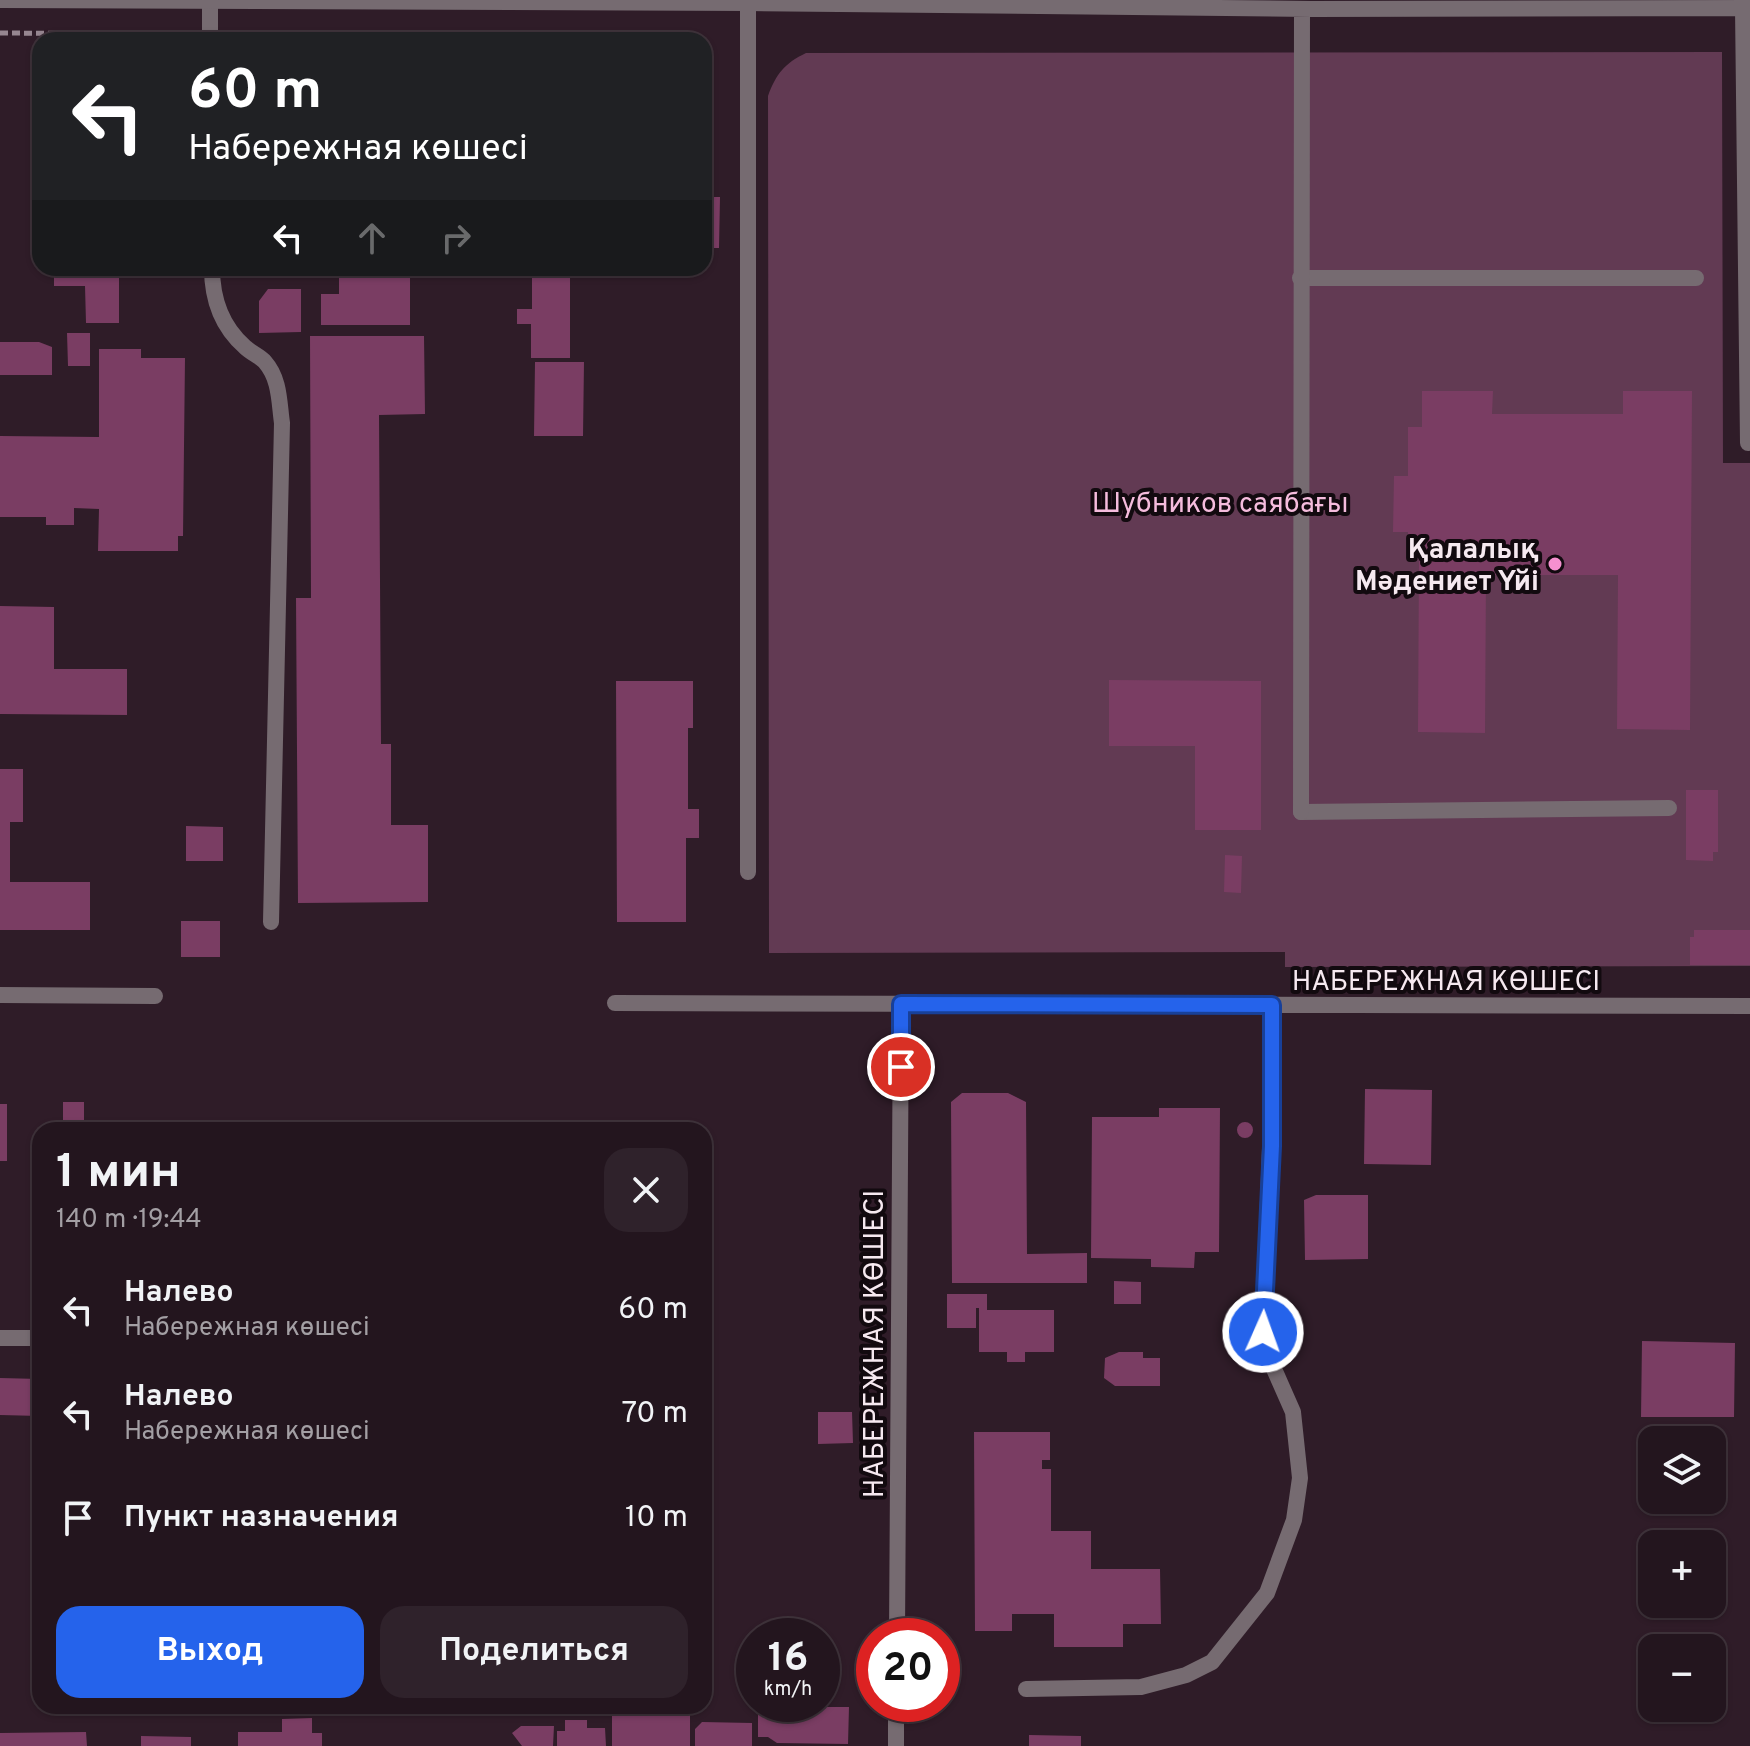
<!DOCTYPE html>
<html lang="ru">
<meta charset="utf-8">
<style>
:root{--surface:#23151e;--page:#2f222b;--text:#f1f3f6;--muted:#a39fa4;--line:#40343c;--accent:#2563eb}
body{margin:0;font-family:Overpass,sans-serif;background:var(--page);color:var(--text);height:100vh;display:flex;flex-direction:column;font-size:30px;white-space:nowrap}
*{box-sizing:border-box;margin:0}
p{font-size:26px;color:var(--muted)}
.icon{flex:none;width:44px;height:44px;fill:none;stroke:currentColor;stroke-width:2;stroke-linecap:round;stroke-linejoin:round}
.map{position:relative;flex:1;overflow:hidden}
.details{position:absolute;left:32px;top:1122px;width:680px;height:592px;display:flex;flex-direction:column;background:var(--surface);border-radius:24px;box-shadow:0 2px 6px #0004,0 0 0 2px var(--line)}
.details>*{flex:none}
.guide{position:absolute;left:32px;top:32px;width:680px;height:244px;border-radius:24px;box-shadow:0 2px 6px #0004,0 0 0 2px var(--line);background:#202124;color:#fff;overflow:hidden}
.fabs{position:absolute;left:1638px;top:1426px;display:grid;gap:16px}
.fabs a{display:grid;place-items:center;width:88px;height:88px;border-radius:16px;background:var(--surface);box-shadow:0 2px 6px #0004,0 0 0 2px var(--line);font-size:40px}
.speed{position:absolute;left:736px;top:1618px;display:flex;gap:16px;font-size:40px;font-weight:700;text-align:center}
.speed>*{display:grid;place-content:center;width:104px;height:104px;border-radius:50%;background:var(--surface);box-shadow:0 2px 6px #0004,0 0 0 2px var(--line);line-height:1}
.speed small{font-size:20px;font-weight:400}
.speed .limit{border:12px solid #d22;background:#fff;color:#111}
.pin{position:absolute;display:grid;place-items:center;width:68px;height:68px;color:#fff;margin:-34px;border:4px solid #fff;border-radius:50%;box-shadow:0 2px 8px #0007}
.me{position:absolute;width:88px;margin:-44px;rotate:2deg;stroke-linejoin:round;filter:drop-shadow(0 0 6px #0008)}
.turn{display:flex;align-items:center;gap:28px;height:168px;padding:0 24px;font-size:36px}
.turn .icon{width:104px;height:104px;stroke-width:2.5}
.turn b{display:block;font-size:56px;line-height:68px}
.lanes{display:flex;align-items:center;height:76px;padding:0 24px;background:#0003;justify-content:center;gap:40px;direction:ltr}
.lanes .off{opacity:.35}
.round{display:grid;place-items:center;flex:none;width:84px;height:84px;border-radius:24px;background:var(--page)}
.overview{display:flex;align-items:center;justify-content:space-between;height:136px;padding:0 24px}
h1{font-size:48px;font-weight:700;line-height:60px}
.cta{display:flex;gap:16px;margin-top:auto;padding:16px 24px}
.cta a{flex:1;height:92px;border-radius:24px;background:var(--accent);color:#fff;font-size:32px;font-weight:700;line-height:92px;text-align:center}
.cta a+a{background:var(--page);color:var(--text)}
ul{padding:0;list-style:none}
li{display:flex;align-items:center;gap:24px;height:104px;padding:0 24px}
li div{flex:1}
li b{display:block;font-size:30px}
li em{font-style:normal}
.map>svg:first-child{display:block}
.green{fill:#623a53}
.building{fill:#7a3d63}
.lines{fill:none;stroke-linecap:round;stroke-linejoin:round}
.path{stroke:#968690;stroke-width:5;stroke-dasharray:8 4;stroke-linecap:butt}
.lane{stroke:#766b71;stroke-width:16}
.street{stroke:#766b71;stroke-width:16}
.route-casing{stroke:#184099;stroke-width:20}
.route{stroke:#2563eb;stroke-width:14}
.poi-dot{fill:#f690d0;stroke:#120a0f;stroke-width:3}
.labels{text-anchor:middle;stroke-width:8;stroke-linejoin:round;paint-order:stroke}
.park-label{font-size:28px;fill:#f5bcdd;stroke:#120a0f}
.poi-label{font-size:28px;font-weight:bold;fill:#f6e9f0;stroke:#120a0f;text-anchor:end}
.street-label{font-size:28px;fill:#f6e9f0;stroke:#120a0f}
</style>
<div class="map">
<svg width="1750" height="1746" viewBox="0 0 1750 1746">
<rect width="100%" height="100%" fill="#2f1c28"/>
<path class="green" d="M1722,52L1723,463H1750V966L1285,967V952L769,953L768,96C776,74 785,63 806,53Z"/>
<path class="building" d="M704,197H720L719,248H704Z
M54,268H119V323H86L85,286H54Z
M339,268H410V325H321V294H339Z
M542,268H565V275H570V358H531V324H517V309H532V272H542Z
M268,289H301V332L259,333V301Z
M67,333H90V366H68Z
M310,336H424L425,414L379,415L381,744H391V825H428V902L298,903L296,598H311Z
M0,342H39L52,347V375H0Z
M99,349H141V358H185L183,536H178V551H98L99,509L74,508V525H46V517H0V436L99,437Z
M535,362H584L583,436H534Z
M1422,391H1493L1492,414H1623V391H1692L1690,730L1617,729L1618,575H1486L1485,733L1418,732L1419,554H1408V532H1393L1394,476H1408V427H1422Z
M0,606L54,607V669H127V715L0,714Z
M1109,680L1261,681V830H1195V746H1109Z
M616,681H693V728H688V809H699V838H686V922H617Z
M0,769H23V822H10V882H90V930H0Z
M1686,790H1718V852H1713V861L1686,860Z
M186,826L223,827V861H186Z
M1225,855L1242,856L1241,893L1224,892Z
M181,921H220V957H181Z
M1694,930H1750V965H1690V937H1694Z
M1365,1089L1432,1090L1431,1165L1364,1164Z
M962,1093H1008L1026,1102L1027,1254L1087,1253V1283H952L951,1102Z
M63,1102H84V1128H63Z
M0,1104H7V1161H0Z
M1159,1108H1220L1219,1252H1195L1194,1268L1151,1267V1259L1091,1258L1092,1117H1159Z
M1237 1130a8 8 0 1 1 16 0a8 8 0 1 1-16 0Z
M1316,1195H1368V1259L1305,1260L1304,1200Z
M1114,1281L1141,1282V1304H1114Z
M947,1294H987V1310H1054V1352H1025V1362H1007V1352H979V1308H976V1328H947Z
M1642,1341L1735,1343L1734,1417H1641Z
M1119,1352H1143V1358H1160V1386H1115L1104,1378L1105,1358Z
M0,1378L40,1379V1416L0,1415Z
M818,1412H852L853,1443L818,1444Z
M974,1432H1050V1460H1042V1469H1051V1531H1091V1569H1160L1161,1624H1123V1647H1054V1614H1012V1631H975Z
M758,1707H849L848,1744L777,1743L768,1737H758Z
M612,1713H690V1746H612Z
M312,1718V1733H322V1746H238V1732H282V1719Z
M565,1720H587V1728H605L606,1746H557V1731H565Z
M702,1722L752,1723V1746H695V1729Z
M521,1726H554L553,1746H522L512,1733Z
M86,1732L87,1746H0V1733Z
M1029,1735L1081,1736V1746H1029Z
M141,1736L191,1737V1746H141Z"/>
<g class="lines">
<path class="path" d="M0,33L188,34
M234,35L425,38L428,40"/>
<path class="lane" d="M210,1V40
M748,3V872
M212,268C212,299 221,326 245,347C251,353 260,356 265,362C280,379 279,402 282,423L271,922
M1300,278H1696
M1301,812L1669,808
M0,995L155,996
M0,1338H40
M1026,1689L1141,1687L1186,1675L1212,1662L1267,1593L1294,1520L1300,1478L1293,1412L1267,1353L1263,1332L1273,1070"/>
<path class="street" d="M0,0L748,3L1312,9L1750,8
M1743,8L1748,443
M1301,812L1302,9
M615,1003L1750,1006
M1272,1005L1273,1070
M897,1636L901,1004
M896,1746V1704"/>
</g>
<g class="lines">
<defs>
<path id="route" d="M901,1067V1004L1272,1005V1146L1263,1332"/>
</defs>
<use href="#route" class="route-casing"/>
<use href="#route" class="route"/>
</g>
<circle class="poi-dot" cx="1555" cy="564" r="8"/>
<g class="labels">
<g class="park-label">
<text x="1220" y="512">Шубников саябағы</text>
</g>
<g class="poi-label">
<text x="1539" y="558">Қалалық<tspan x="1539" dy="32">Мәдениет Үйі</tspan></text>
</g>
<g class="street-label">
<text x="1446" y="990">НАБЕРЕЖНАЯ КӨШЕСІ</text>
<text transform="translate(873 1344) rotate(-90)" y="10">НАБЕРЕЖНАЯ КӨШЕСІ</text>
</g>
</g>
</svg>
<div class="fabs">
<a><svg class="icon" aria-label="layers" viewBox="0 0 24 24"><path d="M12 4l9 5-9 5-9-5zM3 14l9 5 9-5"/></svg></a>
<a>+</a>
<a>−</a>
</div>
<div class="speed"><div>16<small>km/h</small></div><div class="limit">20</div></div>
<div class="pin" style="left:901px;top:1067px;background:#d93025"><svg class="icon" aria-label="arrive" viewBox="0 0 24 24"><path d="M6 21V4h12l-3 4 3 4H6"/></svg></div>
<svg class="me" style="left:1263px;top:1332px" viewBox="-20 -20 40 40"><circle r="17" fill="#2563eb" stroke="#fff" stroke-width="3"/><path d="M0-11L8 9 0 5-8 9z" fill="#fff"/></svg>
<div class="guide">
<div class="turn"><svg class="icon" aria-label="left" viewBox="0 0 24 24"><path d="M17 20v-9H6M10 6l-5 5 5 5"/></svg><div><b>60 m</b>Набережная көшесі</div></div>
<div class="lanes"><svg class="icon" aria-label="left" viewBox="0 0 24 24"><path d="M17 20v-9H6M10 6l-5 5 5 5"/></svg><svg class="icon off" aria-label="ahead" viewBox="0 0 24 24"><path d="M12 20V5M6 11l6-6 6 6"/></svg><svg class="icon off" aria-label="right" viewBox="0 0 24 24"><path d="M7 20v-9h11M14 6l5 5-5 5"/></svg></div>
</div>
<section class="details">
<div class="overview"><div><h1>1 мин</h1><p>140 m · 19:44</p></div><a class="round"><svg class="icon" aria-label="close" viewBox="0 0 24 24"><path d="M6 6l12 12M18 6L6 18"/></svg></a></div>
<ul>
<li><svg class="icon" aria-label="left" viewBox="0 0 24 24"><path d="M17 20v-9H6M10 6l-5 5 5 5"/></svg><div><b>Налево</b><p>Набережная көшесі</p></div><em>60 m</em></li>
<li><svg class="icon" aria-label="left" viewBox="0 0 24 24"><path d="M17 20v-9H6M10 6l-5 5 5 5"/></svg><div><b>Налево</b><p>Набережная көшесі</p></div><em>70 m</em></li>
<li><svg class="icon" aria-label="arrive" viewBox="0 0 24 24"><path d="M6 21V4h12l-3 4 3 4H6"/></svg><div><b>Пункт назначения</b></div><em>10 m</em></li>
</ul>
<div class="cta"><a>Выход</a><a>Поделиться</a></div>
</section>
</div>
